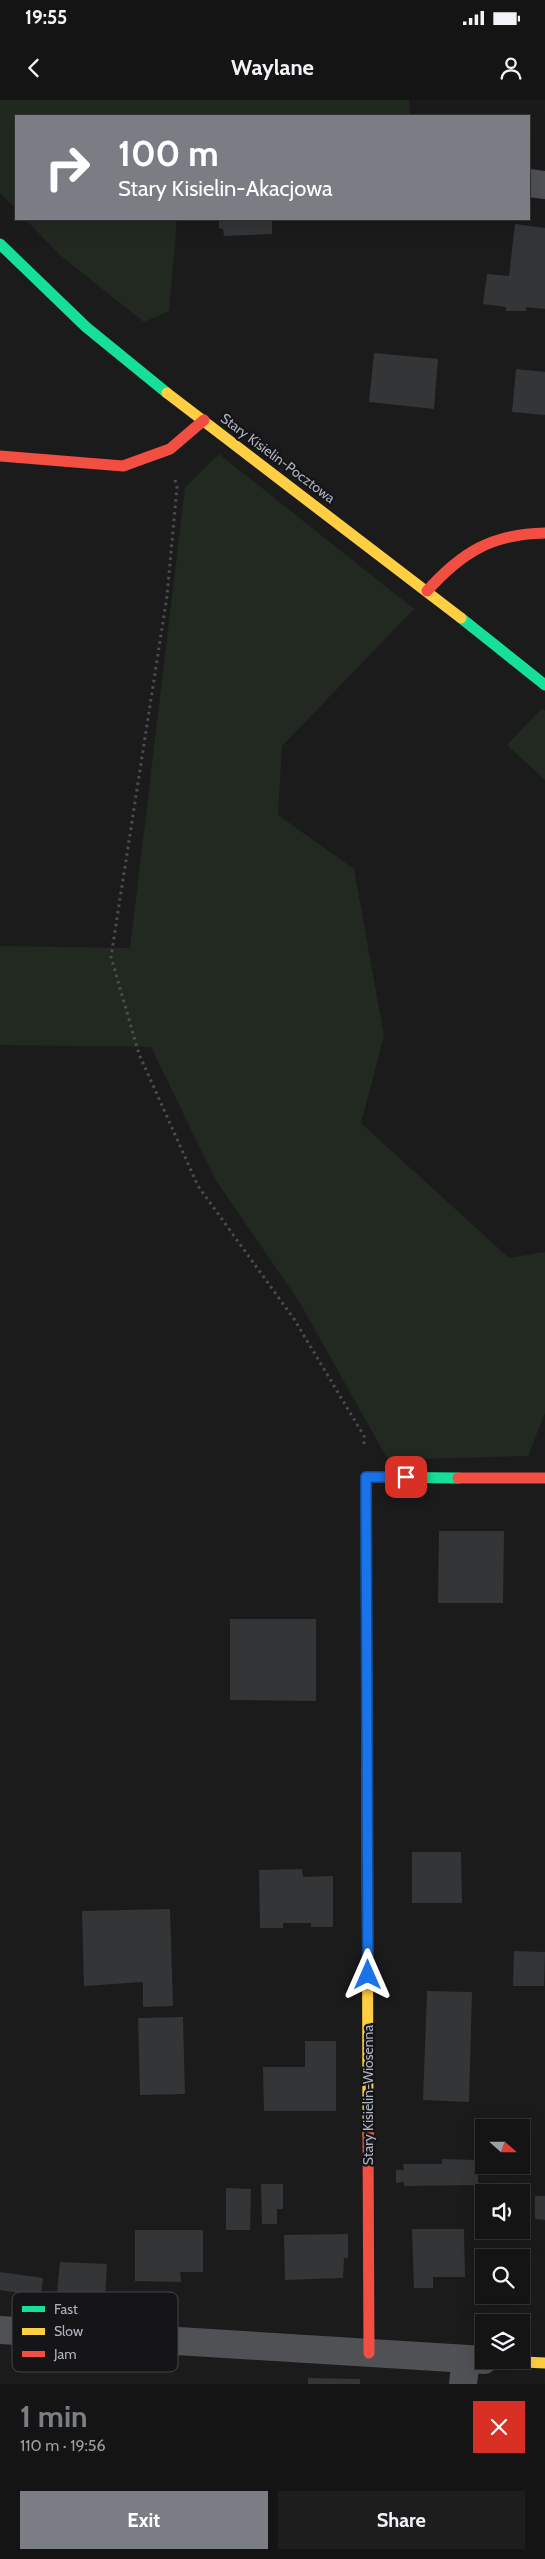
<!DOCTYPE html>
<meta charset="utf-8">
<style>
:root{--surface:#141415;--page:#1d1d1e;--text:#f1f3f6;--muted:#9d9ea0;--line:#333334;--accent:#7a7e84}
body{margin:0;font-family:Cabin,sans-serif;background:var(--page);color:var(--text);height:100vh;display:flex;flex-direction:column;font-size:19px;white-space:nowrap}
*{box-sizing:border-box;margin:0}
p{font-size:16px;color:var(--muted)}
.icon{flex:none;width:28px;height:28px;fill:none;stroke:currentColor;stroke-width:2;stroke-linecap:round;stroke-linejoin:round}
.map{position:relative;height:2284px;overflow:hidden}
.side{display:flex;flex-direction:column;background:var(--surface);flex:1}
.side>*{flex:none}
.hud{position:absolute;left:15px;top:15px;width:515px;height:105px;border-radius:0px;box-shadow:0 5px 20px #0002,0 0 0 1px var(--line);background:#7a7e84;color:#fff;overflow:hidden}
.needle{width:32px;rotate:111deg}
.tools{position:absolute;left:475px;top:2019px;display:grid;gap:10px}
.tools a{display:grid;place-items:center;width:55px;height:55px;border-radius:0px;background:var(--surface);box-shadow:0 5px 20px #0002,0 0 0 1px var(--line);font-size:25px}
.pin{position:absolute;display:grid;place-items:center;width:42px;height:42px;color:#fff;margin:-21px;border-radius:10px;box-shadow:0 2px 8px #0006}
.me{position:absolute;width:55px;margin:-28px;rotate:0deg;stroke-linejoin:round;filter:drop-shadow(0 0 4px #0008)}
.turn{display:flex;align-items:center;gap:18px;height:105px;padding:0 20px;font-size:22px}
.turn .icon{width:65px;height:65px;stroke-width:2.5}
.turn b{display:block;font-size:35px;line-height:42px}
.round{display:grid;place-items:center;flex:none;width:52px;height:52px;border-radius:0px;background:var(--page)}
.head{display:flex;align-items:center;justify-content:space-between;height:85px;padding:0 20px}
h1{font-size:30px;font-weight:800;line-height:38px;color:var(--accent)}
.cta{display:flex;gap:10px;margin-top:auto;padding:10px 20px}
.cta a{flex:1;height:58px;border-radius:0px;background:var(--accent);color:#fff;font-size:20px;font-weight:800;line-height:58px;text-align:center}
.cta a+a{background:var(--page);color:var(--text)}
.status{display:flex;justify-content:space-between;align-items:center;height:35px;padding:0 25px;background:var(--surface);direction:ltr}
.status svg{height:14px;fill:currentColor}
header{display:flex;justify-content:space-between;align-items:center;height:65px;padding:0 20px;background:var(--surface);font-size:22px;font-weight:800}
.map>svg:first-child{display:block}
.green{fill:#212921}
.building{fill:#343536}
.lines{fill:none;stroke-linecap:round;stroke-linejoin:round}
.path{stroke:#4b4d4f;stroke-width:3;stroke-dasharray:2.5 4;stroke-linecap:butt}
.street{stroke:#4f5155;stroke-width:28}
.fast{stroke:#16e098;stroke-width:11}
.slow{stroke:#ffcf43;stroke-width:11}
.jam{stroke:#f24e42;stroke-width:11}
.route-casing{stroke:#114b97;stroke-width:12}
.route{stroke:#1a73e8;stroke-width:9}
.labels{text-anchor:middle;stroke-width:4.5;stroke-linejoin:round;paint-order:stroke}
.street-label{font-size:14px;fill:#adb3bc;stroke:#151518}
.key{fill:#151518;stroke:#434449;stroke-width:1}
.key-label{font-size:14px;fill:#adb3bc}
</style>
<div class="status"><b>19:55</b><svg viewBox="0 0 49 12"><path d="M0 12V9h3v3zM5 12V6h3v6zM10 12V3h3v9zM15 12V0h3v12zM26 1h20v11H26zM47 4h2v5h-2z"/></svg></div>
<header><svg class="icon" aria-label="back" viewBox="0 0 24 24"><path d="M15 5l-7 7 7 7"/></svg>Waylane<svg class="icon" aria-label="person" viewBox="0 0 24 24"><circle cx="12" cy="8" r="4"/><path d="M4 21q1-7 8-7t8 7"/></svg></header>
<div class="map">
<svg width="545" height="2284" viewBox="0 0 545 2284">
<rect width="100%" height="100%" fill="#1b1b1c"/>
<path class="green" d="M0,0H409L410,16H16V109L0,93Z
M25,119H177L169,211L144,222L61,156Z
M219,354L414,509L282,646L278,715L354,769L384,936L361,1023L509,1158L545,1152V1313L528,1356L388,1360L300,1203L215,1079L151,947L0,945V846L130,848L185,388Z
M542,608L545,611V680L507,645Z"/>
<path class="building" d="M219,119H272V134L224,136L223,129L219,128Z
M515,124L545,128V209L526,207V211H506V207L483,204L487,174L509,176Z
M374,253L438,259L434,309L369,302Z
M516,269L545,272V315L512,312Z
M439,1431H504L503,1503H438Z
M230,1519H316V1601L230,1600Z
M412,1752H461L462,1803H412Z
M302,1769L303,1777L333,1776V1827H311V1823H283V1828H260L259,1770Z
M170,1809L173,1906L143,1907V1882L84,1886L82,1811Z
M514,1851L545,1852L544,1886H513Z
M427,1891L472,1892L469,2002L423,2000Z
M183,1917L185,1994L140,1995L138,1918Z
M305,1941H336V2011H264L263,1967H305Z
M442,2059L478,2060V2085L404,2086V2082L396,2083V2070H404L403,2064H442Z
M261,2084H283V2109H277V2124H262Z
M226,2088L251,2089L250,2130H226Z
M535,2096H545V2120L535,2119Z
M412,2129H464L465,2177H433V2188H414Z
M135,2130H203V2172H180L181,2182L135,2181Z
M348,2134V2158H344L343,2178L285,2180L284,2135Z
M60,2162L107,2164L105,2196L57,2193Z
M0,2172L43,2178L41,2196L0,2190Z
M308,2278L360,2279V2284H308Z"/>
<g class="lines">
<path class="path" d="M175,380L177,387L167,496L111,857L139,954L198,1086L294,1219L364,1336V1346"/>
<path class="street" d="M529,83L545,85
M0,2230L484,2260
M463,2284L466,2259"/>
<path class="fast" d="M0,144L86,227L167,293
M461,518L545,585
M367,1670L366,1377L458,1378"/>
<path class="slow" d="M167,293L461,518
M367,1670L368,2035
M485,2260L545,2263"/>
<path class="jam" d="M0,356L123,366L170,349L204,320
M427,491C462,452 492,434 545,433
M458,1378H545
M368,2035L369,2253"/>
</g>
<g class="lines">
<defs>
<path id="route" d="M368,1875L366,1377H406"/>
</defs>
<use href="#route" class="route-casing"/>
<use href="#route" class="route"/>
</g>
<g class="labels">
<g class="street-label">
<text transform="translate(278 358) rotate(37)" y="5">Stary Kisielin-Pocztowa</text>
<text transform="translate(368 1995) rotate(-90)" y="5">Stary Kisielin-Wiosenna</text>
</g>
</g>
<rect x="12" y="2192" width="166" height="80" rx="8" class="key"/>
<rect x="22" y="2206" width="23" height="6" fill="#16e098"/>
<rect x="22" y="2228" width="23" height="7" fill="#ffcf43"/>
<rect x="22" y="2251" width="23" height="6" fill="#f24e42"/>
<g class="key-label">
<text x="54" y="2214">Fast</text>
<text x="54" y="2236">Slow</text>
<text x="54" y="2259">Jam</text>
</g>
</svg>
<div class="tools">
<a><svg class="needle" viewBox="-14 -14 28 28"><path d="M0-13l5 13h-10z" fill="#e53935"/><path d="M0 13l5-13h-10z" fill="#9d9ea0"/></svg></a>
<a><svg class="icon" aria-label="sound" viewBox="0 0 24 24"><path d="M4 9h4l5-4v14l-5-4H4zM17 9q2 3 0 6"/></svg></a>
<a><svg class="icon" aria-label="search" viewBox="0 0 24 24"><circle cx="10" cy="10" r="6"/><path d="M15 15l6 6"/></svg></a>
<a><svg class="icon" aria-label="layers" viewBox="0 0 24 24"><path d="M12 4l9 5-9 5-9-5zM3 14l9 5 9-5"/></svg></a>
</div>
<div class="pin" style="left:406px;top:1377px;background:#d93025"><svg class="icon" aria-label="arrive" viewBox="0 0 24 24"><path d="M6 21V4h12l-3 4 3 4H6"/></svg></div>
<svg class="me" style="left:368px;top:1875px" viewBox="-20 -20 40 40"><path d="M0-17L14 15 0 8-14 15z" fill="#1a73e8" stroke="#fff" stroke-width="4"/></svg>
<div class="hud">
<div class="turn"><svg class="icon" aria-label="right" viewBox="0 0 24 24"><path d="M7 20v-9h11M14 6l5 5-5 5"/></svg><div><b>100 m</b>Stary Kisielin-Akacjowa</div></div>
</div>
</div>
<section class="side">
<div class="head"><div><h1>1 min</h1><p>110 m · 19:56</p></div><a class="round" style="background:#d93025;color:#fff"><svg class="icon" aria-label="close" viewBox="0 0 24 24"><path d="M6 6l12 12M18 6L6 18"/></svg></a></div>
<div class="cta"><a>Exit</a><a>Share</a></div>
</section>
